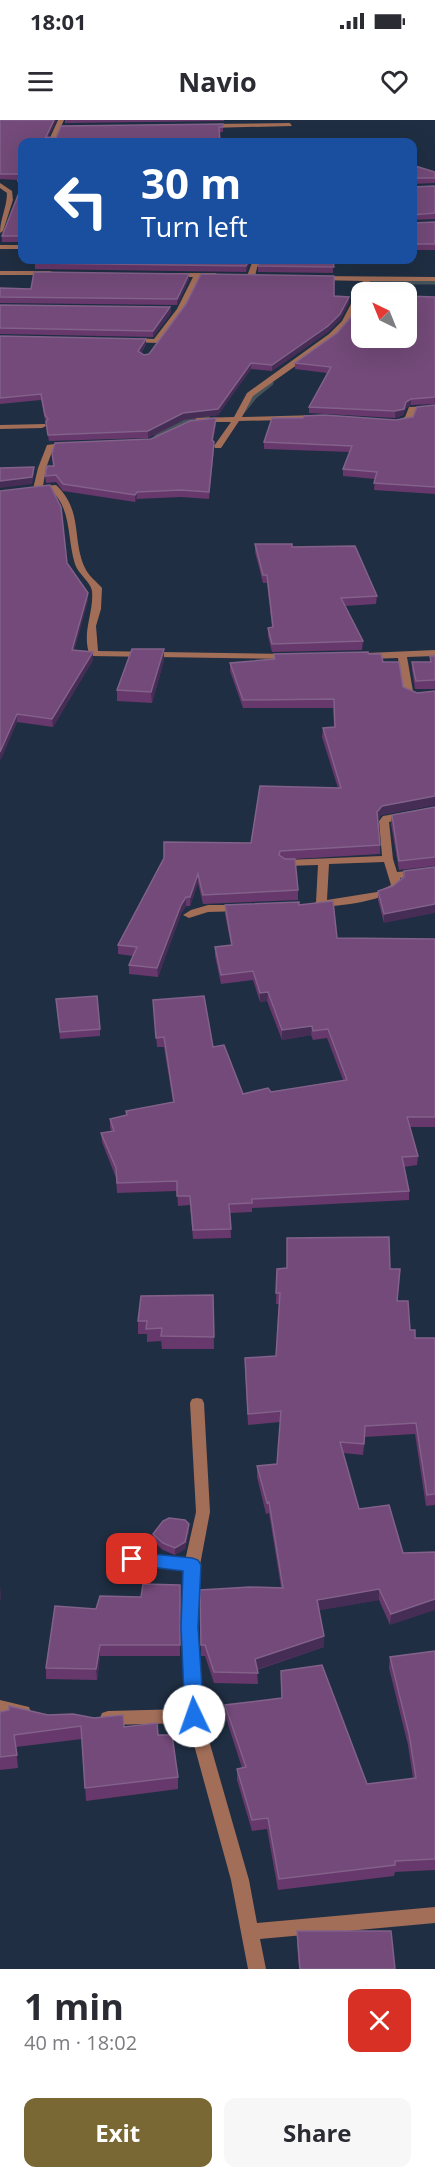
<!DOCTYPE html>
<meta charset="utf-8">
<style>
:root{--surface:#fff;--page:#f7f7f7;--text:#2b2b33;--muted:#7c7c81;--accent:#796833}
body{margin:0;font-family:"Open Sans",sans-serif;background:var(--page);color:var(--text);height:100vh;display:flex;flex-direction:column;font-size:22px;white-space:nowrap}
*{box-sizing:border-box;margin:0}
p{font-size:20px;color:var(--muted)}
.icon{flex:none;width:33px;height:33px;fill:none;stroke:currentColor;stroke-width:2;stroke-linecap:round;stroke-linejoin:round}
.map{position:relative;height:1849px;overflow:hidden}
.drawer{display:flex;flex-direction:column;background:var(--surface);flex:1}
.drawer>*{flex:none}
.hud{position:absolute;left:18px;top:18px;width:399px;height:126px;border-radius:12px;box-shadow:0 6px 24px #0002;background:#1a4fa0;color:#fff;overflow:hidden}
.needle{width:39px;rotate:317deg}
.buttons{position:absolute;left:351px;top:162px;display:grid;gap:12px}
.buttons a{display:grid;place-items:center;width:66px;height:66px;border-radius:12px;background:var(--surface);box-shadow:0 6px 24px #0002;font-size:30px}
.pin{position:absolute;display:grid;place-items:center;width:51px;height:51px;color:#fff;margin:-26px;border-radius:12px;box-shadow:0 3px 9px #0006}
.me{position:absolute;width:66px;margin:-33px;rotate:357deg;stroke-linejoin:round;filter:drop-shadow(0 0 4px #0008)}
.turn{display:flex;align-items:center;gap:21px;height:126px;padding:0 24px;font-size:27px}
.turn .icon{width:78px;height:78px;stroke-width:2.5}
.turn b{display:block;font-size:42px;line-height:51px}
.round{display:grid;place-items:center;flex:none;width:63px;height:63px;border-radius:12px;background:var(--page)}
.overview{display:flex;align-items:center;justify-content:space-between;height:102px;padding:0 24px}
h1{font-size:36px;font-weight:700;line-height:45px}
.cta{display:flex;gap:12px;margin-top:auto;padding:12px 24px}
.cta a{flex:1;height:69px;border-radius:12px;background:var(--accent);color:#fff;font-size:24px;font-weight:700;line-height:69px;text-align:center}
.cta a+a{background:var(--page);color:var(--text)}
.status{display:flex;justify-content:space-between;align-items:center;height:42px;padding:0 30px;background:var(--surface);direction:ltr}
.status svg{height:16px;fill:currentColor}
header{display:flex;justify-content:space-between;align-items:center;height:78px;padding:0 24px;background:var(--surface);font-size:27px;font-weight:700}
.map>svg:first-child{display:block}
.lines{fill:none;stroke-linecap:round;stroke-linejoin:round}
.stream-far1{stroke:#46535a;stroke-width:5}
.stream{stroke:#46535a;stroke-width:7}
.service{fill:#a26e58;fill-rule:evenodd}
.minor{fill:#a26e58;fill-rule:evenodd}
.wall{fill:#67386b}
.shaded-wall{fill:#452d55}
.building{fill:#734a79;stroke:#82618a;stroke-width:1.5}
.route{fill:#1a73e8;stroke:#114b97;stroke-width:1.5}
</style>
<div class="status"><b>18:01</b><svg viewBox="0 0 49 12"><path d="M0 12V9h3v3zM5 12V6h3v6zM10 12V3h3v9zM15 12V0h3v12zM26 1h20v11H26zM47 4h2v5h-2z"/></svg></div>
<header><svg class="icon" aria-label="menu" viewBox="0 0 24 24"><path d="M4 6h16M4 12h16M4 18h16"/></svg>Navio<svg class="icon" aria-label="heart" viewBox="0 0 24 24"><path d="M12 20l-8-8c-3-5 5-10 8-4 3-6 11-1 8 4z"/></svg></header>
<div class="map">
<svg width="435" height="1849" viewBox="0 0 435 1849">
<rect width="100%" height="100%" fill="#1f2e42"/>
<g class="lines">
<path class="stream-far1" d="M362,172L369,162H435
M243,291L255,276L271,263"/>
<path class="stream" d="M158,317L188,302L207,299"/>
<path class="service" d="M132,1433L192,1439L197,1441L200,1445L197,1449L192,1451L132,1445L127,1443L124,1439L127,1435Z"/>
<path class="minor" d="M58,0H64L54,22H48Z
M290,3L292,6L208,8L205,6L208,4Z
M0,63L12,71L13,80L3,111L0,113C0,99 7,87 7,73L0,68Z
M0,125H22V129H0Z
M253,140H259L255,156L251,158L247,156Z
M0,151H50L54,153L50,155H0Z
M172,153H215L219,155L215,157H200L184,189L159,223L127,222V218H130L154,219L177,189L193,157H175L171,155Z
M316,156L435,157V161H370L364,172H362V177L349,202L335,218L253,276L242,297L317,295H320V299L239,301L221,328H215L214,326L231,302H196V298L234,297L247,273L329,214L342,201L363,161L319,160H316Z
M435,286V290L415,291L412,301L397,304L393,302L405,297L409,287Z
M45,304L46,306L42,308L0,309V305Z
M70,322L74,324L73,326L53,329L46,348L43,366L56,365C84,391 71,421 86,450C90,457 97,462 102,468L101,489L96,506L98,531L290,534L293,535V539L90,536C81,512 94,494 92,471C91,462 78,454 75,444C67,419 72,389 51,370L37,372L33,369L38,348L47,325Z
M435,530V536L407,537L413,571L417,573L435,571V577L416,579L403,573L398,538L367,539L362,536L367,533Z
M435,687V693L389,702L393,739L397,752L435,748V754L400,758L402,764C396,779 331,789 315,786L313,784L316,782L318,745L286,746L281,743L286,740L382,736L379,701L383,696ZM384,742L391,765L377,772L327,780L329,744Z
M208,785H242L248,788L242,791L208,792L189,798L183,795L191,790Z
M197,1278L202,1279L204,1283L210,1392L200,1445L197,1507L202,1596L249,1760L257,1803L435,1787V1803L260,1819L266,1849H248L231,1760L188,1603L108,1605L102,1603L100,1598L102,1593L108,1591L185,1589L181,1507L184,1445L196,1392L190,1283L192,1279Z
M0,1580L29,1587L31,1592L29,1597L23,1599L0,1594Z"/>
</g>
<path class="wall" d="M0,0L48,17L56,18L223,4V12L22,22V122H2V116L22,67H18V60L0,59Z
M65,0H224V1L65,3Z
M412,45L435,52V63L412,64Z
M435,66V99L412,100V67Z
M435,102V130H412V103Z
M251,140L246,152L35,149V143Z
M333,140V153L258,152V146Z
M189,154V160L177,185L0,183V168L31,169Z
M334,176L349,177V183L340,200L328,212L272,251L251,249L218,295L183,300L148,318L49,321L41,280L0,284V216L146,225L141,233L144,235Z
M435,177V284L411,285L406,288L403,295L395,298L309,293V287L327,253L295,249V243L362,218Z
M0,185L170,187L171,193L153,217L0,214Z
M435,285V374L374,370L375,359L343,356V349L350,332L264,329V322L413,297Z
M216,304L213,321L214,328L209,379L181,377L137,379L135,382L63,371L56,362L46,363L45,356L53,346L52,333L151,319Z
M255,424L292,427L377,476L376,484L345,486L363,521L362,530L272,532L268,516V508L272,507L267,463H263L255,432Z
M67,443L88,473V480L74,531L93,540L53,607L17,602L0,641Z
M274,534H369L383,542L403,567L417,573L435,571V685L381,695L378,700L380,725V734L295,739L298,770V780L203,784L198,763L190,786H186L181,794L158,857L129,854V845L133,836L118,834V825L164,738L251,723L338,668L322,617L323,608L334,607L333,588H243L230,551V543L274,539Z
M430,536H435V569H415L412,550V542H430Z
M164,540L152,583L117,581V570Z
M435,687V747V746L399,750L391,704L392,695Z
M435,747L384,803L378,780V771L393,766L403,757L404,751Z
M225,785H299L337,818L435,819V1007H410L418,1036L417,1045L404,1047L409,1071V1080L252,1088V1092L230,1093L231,1118L193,1119L190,1085L178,1086L177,1071L117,1073L116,1058L102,1022L101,1013L111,1011L110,1008V999L126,995V991L173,982L164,927H157L153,880L213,927L243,974L271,972L343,960L327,918L313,920L311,915L282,920L267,881L260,882L253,860L221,864L215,836V827L231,825L225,794Z
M56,879L100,909V916L60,919Z
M277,1149H390L397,1181L410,1210L415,1218H435V1385L426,1386L415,1314L365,1317L363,1335L343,1333L359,1389L403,1433L390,1505L379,1480L319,1490L324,1527L257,1550L258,1564L214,1563L205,1536H201L200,1470L281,1467L269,1393L266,1394L257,1357V1346L277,1344L280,1302L248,1305L245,1249V1238L276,1236L279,1184H276Z
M213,1175L214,1229H162L161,1221L147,1222V1214H138V1201Z
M189,1404V1411L185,1429L175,1435L163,1430L153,1421V1414Z
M180,1465V1536H100L97,1560L46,1559V1548L96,1489L141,1477Z
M435,1531V1750L395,1752L394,1756L278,1770L267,1709L252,1711L237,1660V1649L242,1648L225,1595V1585L282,1578L281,1551L367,1664L413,1658L408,1625L389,1548L390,1537Z
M0,1592L48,1595L124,1607L158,1615L178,1657V1669L86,1681L82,1619L16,1627L18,1648L0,1650Z
M297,1811L395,1849H299L297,1823Z"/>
<path class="shaded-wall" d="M54,0H57L46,22V17Z
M249,140H251L246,152V146Z
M189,154V160L177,185V179Z
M349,177V183L340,200L328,212L272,251V245Z
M170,187L171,193L153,217V211Z
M146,219V225L138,237V231Z
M251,243V249L218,295L183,300L148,318V311Z
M411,279V285L406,288L403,295L395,298V291Z
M216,298V304L212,327V320Z
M34,347V354L32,364L0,368V361Z
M137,372V379L135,382V375Z
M88,473V480L72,538V530Z
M164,529V540L152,583L151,572Z
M93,532V540L53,607L52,599Z
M17,594V602L0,641V632Z
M435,676V685L381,695L377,701V692L382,686Z
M198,754V763L190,786V777Z
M186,777V786L181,794L158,857L157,848L181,785Z
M435,784V793L384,803V794Z
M268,872L267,881L260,882V873Z
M312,906L311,915L282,920V910Z
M189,1404V1411L185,1429L175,1435V1428Z
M0,1465L1,1478L0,1481Z
M379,1469V1480L316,1491L317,1480Z
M435,1479V1490L390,1505L391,1494Z
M324,1516V1527L255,1550V1539Z
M100,1525V1536L97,1560L96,1549Z"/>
<path class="building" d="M0,0H54L46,17L56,18L61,6L223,4V7H219L220,22H22V61H18L20,54H0Z
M412,45L435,52V58H412Z
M22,65V116H2Z
M435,66V93L412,95V67Z
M435,102V124H412V103Z
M36,140H249L246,146L35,143Z
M260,140H333L334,147L258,146Z
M34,152L189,154L177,179L0,177V168L31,169Z
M201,154L334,156V176L349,177L340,194L328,206L272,245L251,243L218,289L183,293L148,311L48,315L46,302L48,299L45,295L41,274L0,278V216L146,219L138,231L144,235L149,234L186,184Z
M406,176L435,177V277L411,279L406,282L404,289L395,291L309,287L331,247L295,243L337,213L351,197L361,178L362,218H406Z
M0,185L170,187L153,211L0,208Z
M435,285V367L374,363L377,352L343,349L352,326L264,322L272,298H303L304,296L324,295L396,300L413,297L417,287Z
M216,298L212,320L214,322L209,372L181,370L137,372L135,375L63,364L56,355L45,356L47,346H54L52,333L55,323L151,319L190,301Z
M34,347L32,357L0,361V348Z
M50,365L61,387L67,443L88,473L72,530L93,532L52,599L17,594L0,632V371Z
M255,424H292V427L355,426L377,476L341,478L363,521L272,524L268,508L273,507L267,455H263Z
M132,529H164L151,572L117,570Z
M368,532L369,534H381L383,542H399L403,567L417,573L435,571V676L382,686L377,692L380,725L280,731L279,735L285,739H295L298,770L203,775L198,754L190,777H186L181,785L157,848L129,845L137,827L118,825L164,738V722L251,723L260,666L341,668L323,608L335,607L334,579L243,580L230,543L275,539L274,534Z
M430,536H435V560L416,561L412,542H431Z
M435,687V737L399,741L392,695Z
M435,747V784L384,794L378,771L393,766L404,757V751Z
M333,781L337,818L435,819V997H407L418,1036L402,1037L409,1071L252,1079V1083L229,1084L231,1109L193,1110L190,1076H177V1061L117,1063L116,1048L101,1013L114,1011L110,999L127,995L126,991L174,982L164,917L156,918L153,880L204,876L213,927L224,925L243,974L268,968L271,972L347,960L328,909L313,911L312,906L282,910L268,872L260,873L253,851L221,855L215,827L232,825L225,785L299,782V785Z
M97,876L100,909L60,912L56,879Z
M389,1117L390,1149H400L397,1181H408L410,1210H415V1218H435V1374L427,1375L416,1303L365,1306L364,1324L340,1322L359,1389L389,1385L403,1433L435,1432V1479L391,1494L379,1469L317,1480L324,1516L255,1539L258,1553L214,1552L205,1525H201L200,1470L250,1467L283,1468L269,1382L267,1383L257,1346L277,1344L281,1291L248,1294L245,1238L276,1236L280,1173H276L277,1149L287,1148V1118Z
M213,1175L214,1217L161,1216L162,1208L146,1209L147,1201H138L141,1176Z
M169,1398L185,1400L189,1404L185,1422L175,1428L163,1423L153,1414L163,1401Z
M143,1464L180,1465V1525H100L96,1549L46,1548L55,1486L96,1489L100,1476L141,1477Z
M435,1531V1739L395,1741V1745L279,1759L268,1698L252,1700L237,1649L246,1647L225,1585L282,1578L281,1551L322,1545L367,1664L416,1658L409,1614L390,1537Z
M9,1586L48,1595L73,1594L94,1598L123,1595L124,1607L157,1603L158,1615H172L178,1657L85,1668L81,1606L14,1615L17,1635L0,1637V1592L9,1590Z
M297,1811H391L395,1849H300Z"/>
<path class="route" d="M132,1432L192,1438L198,1440L201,1445L198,1507L204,1596L201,1602L194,1604L188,1602L185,1596L181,1507L183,1451L126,1444L123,1439L126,1434Z"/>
</svg>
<div class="buttons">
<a><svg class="needle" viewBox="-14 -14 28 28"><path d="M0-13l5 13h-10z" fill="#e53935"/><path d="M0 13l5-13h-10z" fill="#7c7c81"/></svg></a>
</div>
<div class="pin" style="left:132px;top:1439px;background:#d93025"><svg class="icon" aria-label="arrive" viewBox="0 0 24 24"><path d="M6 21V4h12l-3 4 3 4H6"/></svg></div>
<svg class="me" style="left:194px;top:1596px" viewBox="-20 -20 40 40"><circle r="19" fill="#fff"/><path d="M0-13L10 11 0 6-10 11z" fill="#1a73e8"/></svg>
<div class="hud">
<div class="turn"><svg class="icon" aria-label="left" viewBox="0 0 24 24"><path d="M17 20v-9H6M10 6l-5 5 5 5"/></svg><div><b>30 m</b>Turn left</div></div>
</div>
</div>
<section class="drawer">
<div class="overview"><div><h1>1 min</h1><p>40 m · 18:02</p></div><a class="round" style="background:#d93025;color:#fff"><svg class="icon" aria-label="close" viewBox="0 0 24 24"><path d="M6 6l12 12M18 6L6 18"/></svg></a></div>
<div class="cta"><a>Exit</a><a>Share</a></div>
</section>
